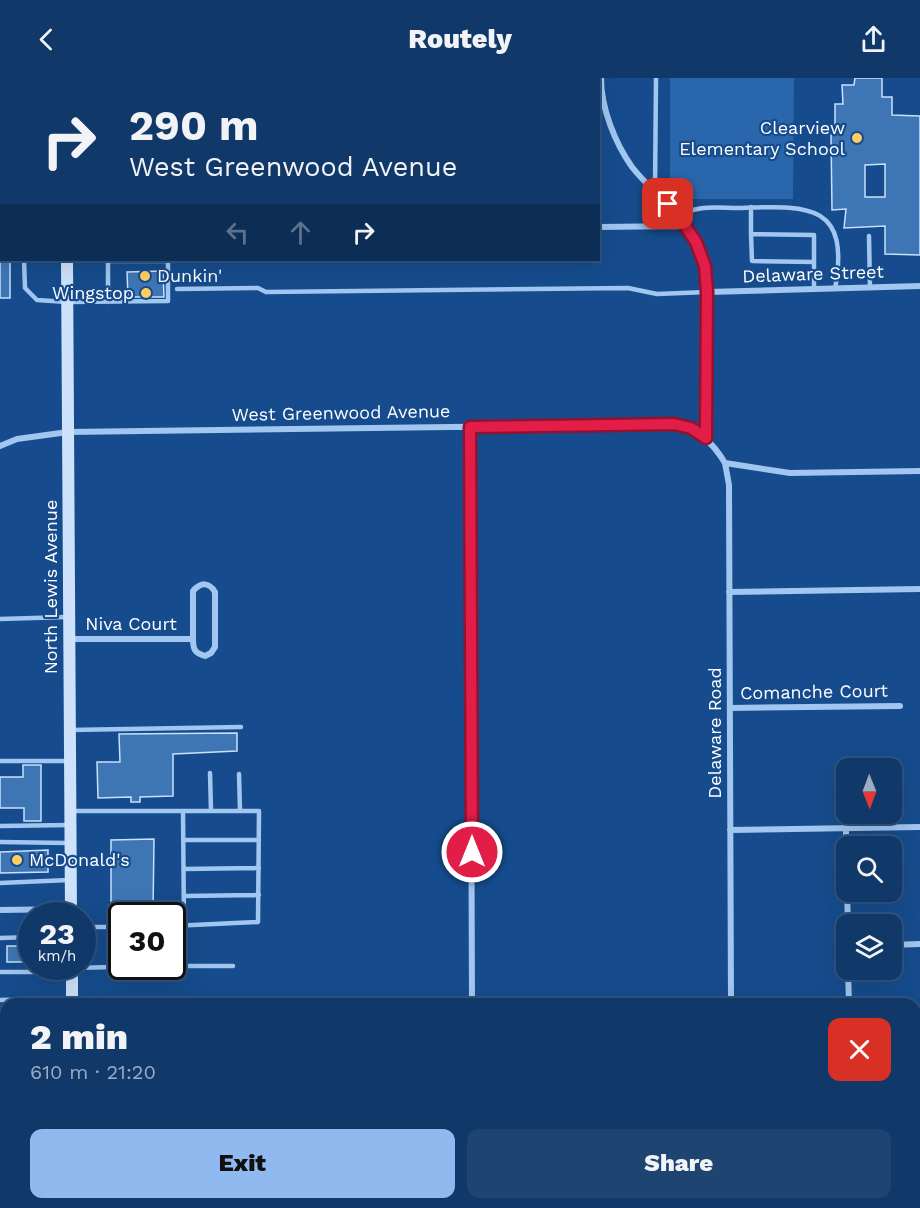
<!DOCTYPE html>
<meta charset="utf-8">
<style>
:root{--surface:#10396a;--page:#1e4472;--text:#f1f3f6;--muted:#9cacc1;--line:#30537e;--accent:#90b9f0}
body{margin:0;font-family:"Work Sans",sans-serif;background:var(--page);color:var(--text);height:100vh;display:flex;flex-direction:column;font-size:22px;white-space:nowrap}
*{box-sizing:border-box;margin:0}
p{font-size:20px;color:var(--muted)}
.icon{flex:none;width:33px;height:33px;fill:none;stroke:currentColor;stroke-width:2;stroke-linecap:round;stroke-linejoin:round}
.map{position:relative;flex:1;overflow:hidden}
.sheet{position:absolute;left:0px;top:920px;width:921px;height:212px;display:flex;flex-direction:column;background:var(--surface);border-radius:18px 18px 0 0;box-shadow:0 6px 24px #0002,0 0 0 2px var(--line)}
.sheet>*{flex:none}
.guide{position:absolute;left:0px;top:0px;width:600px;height:183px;box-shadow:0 6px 24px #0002,0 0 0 2px var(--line);background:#10396a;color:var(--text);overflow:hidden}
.needle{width:39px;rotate:179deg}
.controls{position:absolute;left:836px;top:680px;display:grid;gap:12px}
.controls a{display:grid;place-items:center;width:66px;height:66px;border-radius:12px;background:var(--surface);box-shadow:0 6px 24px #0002,0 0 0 2px var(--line);font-size:30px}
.speed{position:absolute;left:18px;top:824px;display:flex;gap:12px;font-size:30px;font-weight:700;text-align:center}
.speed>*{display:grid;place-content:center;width:78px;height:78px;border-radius:50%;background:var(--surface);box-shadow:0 6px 24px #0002,0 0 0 2px var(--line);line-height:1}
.speed small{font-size:15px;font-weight:400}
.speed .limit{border:3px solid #111;border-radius:9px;background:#fff;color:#111}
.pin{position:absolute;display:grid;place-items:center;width:51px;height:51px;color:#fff;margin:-26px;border-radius:12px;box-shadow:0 3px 9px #0006}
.me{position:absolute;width:66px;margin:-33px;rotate:0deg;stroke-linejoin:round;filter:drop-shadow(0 0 4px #0008)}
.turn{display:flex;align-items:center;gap:21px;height:126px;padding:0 30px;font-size:27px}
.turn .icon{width:78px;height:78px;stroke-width:2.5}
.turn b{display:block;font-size:42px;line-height:51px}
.lanes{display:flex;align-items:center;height:57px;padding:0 30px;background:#0003;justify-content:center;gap:30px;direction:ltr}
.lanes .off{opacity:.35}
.round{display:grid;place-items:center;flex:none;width:63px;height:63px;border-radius:12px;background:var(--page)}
.headline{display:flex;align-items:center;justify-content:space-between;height:102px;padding:0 30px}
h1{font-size:36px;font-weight:800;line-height:45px}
.primary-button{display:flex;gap:12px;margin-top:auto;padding:12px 30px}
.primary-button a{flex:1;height:69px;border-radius:12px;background:var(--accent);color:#111;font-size:24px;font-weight:800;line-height:69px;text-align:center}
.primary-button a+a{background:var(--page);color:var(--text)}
header{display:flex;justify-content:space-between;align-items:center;height:78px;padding:0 30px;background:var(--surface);font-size:27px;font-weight:800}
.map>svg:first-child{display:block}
.green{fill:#2966ab}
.building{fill:#3e76b5;stroke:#c7e0fb;stroke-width:1.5;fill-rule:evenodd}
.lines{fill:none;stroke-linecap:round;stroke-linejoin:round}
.service{stroke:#a1c6ef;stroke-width:4.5}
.minor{stroke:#a1c6ef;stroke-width:6}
.secondary{stroke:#cee2fb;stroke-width:12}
.route-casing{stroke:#92132f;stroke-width:15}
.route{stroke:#e11d48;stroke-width:10}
.poi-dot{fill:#ffce5f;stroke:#164c8d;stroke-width:2}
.labels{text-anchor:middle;stroke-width:4.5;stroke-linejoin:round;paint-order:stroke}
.poi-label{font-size:18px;fill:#fff;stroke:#164c8d;text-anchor:end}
.street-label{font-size:18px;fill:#fff;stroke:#164c8d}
</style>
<header><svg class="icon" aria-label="back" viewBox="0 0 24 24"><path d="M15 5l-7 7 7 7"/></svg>Routely<svg class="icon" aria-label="share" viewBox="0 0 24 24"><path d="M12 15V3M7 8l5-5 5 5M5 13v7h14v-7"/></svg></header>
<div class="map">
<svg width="920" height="1130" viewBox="0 0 920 1130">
<rect width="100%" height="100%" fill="#164c8d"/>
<path class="green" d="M670,0H794L793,121H678L670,109Z"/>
<path class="building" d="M855,0H882V19H892V37L920,38V177L885,176V148L844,150L846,131L832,132L831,57L835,56V26H843L842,7H854ZM885,86V119H865V87Z
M0,182H10V220H0Z
M163,193L164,219H128L127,194Z
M237,655V673L173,676V718L140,719V724H131V719L98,720L97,684H120L119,656Z
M23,687H41V743H24V730H0V699H23Z
M154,761L153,834H111V762Z
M48,772V794L0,795V774Z
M7,868H32V884H7Z"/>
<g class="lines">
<path class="service" d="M32,0V2
M104,2V0
M312,2V0
M0,41H2
M0,94H2
M655,112L656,0
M751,129V156L814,157V211
M679,139C695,126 719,130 738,130C806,128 851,123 835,211
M751,156L752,183L814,184
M869,158L870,210
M24,182L25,210L37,222L67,224L168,223V182
M108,183H168
M177,211L258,210L266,214L628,210L657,216L707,214
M108,224V182
M0,541L67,539
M70,652L241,649
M0,683H68
M210,695L211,733
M239,696L240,732
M71,733H259L258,844L172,848
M183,733L184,848
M0,748L69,747
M183,762H259
M0,764L68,765
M184,791L259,790
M0,805L69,802
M184,818L259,817
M82,849H122
M0,860L32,859
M172,888H233
M72,890L157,888
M0,894H72
M0,922L49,921V926
M0,1034H6"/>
<path class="minor" d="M601,0C601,30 615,65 632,89C652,115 683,134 697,165C711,196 707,231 707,264C706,296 706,328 706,360
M415,2L421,0
M598,149L686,148
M707,214L920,208
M470,349L472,926
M0,368L17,361L68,354L674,346C698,352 712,363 725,385L790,395L920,393
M725,385L729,407L731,926
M729,514L920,511
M69,561H193V513C201,504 209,504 215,514V569L211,575L205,578C195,575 193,572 193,561
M730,630L900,628
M846,750V768
M730,752L920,749
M847,813L848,846
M0,832L71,831
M891,867L920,866
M848,891L849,926
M915,982H920
M915,1101H920
M473,1125V1130
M733,1125V1130
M859,1125V1130"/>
<path class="secondary" d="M66,0V2
M67,182L71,837
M72,888V926
M73,1125V1130"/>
</g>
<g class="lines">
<defs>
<path id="route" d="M472,774L470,349L674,346L691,350L706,360L707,214L705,188L696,164L679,139L668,126"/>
</defs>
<use href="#route" class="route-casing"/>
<use href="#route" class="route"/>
</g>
<g class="poi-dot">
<circle cx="857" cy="60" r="6"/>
<circle cx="145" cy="198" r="6"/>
<circle cx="146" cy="215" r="6"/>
<circle cx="17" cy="782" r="6"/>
</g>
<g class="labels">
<g class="poi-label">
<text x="845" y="56">Clearview<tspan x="845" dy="21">Elementary School</tspan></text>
<text x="157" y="204" text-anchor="start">Dunkin'</text>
<text x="134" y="221">Wingstop</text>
<text x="29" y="788" text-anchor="start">McDonald's</text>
</g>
<g class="street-label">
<text transform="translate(813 196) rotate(-2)" y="6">Delaware Street</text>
<text transform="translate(341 335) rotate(-1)" y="6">West Greenwood Avenue</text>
<text transform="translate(51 509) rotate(-90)" y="6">North Lewis Avenue</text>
<text x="131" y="552">Niva Court</text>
<text transform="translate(814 614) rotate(-1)" y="6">Comanche Court</text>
<text transform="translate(715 655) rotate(-90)" y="6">Delaware Road</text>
</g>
</g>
</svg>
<div class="controls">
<a><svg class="needle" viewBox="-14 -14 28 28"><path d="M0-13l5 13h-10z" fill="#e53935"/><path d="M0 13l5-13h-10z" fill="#9cacc1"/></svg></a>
<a><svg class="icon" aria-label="search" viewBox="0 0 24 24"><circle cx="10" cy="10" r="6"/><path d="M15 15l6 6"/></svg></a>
<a><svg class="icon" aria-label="layers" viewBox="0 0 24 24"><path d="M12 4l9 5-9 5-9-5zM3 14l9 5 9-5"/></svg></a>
</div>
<div class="speed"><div>23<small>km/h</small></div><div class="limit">30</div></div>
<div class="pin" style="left:668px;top:126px;background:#d93025"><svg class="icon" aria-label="arrive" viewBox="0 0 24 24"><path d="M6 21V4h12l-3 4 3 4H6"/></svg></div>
<svg class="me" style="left:472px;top:774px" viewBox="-20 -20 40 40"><circle r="17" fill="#e11d48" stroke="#fff" stroke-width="3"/><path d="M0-11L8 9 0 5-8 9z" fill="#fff"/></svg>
<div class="guide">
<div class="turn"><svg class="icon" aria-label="right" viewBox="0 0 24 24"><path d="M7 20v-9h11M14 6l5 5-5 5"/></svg><div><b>290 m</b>West Greenwood Avenue</div></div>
<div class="lanes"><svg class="icon off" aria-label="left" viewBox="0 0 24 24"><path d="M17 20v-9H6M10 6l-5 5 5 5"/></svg><svg class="icon off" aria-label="ahead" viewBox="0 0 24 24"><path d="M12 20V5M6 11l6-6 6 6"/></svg><svg class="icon" aria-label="right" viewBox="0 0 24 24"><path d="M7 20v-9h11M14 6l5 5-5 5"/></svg></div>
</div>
<section class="sheet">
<div class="headline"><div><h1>2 min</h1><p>610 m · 21:20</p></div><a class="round" style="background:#d93025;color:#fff"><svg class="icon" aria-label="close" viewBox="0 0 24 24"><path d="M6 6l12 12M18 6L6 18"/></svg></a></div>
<div class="primary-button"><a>Exit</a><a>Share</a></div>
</section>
</div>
